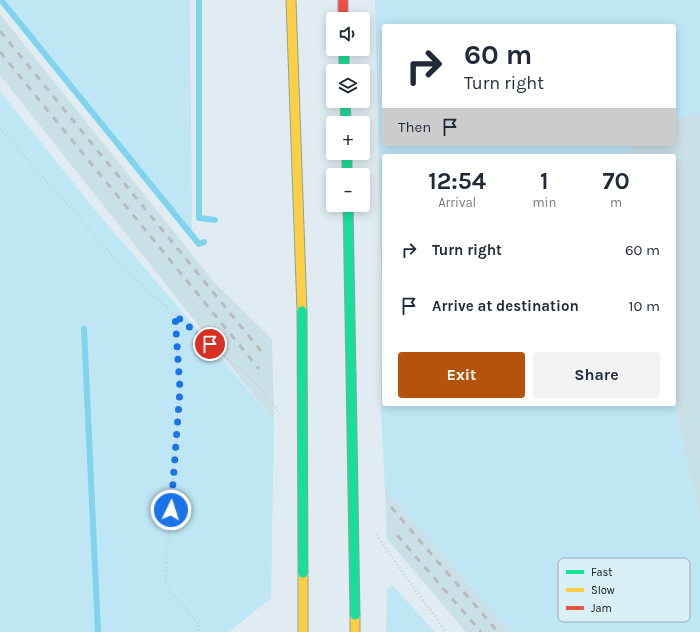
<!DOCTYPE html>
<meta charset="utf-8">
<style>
:root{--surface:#fff;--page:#f2f2f3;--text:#1f2937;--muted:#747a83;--accent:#b45309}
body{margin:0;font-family:Karla,sans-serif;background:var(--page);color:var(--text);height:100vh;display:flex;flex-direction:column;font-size:15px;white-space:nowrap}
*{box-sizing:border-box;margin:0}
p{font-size:13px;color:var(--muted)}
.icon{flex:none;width:22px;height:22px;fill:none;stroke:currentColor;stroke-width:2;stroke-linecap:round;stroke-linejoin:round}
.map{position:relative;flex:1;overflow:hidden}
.drawer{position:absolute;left:382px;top:154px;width:294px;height:252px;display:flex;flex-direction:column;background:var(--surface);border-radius:4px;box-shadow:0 2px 10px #0003}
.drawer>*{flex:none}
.hud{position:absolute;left:382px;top:24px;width:294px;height:122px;border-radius:4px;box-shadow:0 2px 10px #0003;background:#fff;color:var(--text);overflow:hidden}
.tools{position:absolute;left:326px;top:12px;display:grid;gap:8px}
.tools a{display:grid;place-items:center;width:44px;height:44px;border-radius:4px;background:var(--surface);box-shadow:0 2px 10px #0003;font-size:20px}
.pin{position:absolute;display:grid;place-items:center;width:34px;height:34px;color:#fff;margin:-17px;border:2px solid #fff;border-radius:50%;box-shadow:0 1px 4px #0007}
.me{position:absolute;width:44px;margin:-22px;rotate:4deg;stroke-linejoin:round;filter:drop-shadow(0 0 3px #0008)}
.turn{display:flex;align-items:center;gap:14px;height:84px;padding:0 16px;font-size:18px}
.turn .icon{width:52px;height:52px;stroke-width:2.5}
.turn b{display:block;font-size:28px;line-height:34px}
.then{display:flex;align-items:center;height:38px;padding:0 16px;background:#0003;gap:8px;font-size:15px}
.eta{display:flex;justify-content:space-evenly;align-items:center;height:68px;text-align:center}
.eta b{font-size:24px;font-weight:700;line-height:28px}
.button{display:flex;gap:8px;margin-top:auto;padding:8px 16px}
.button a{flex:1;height:46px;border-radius:4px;background:var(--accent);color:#fff;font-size:16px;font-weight:700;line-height:46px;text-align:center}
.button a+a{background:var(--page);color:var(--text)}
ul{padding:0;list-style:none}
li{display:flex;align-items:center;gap:12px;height:56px;padding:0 16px}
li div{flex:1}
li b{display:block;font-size:15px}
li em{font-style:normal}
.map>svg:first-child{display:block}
.built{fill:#cae0e7}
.green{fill:#bee6f5}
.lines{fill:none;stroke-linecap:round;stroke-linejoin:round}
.stream{stroke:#7fd3ed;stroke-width:6}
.fast-casing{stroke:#8ca0a6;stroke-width:11}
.slow-casing{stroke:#8ca0a6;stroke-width:11}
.jam-casing{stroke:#8ca0a6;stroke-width:11}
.path{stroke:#c9cdce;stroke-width:2.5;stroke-dasharray:1 3;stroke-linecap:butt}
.fast{stroke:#16e098;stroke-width:9}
.slow{stroke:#ffcf43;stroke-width:9}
.jam{stroke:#f24e42;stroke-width:9}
.rail{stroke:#b8bbbb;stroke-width:3;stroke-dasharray:7 7;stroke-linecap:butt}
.fast-bridge-casing{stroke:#8ca0a6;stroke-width:11;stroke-linecap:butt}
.fast-bridge{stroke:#16e098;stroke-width:9}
.route{stroke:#1a73e8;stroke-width:7;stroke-dasharray:0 12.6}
.key{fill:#daf0f7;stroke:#9cadb3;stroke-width:1}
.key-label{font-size:11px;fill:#0a1214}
</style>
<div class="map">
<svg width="700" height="632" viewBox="0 0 700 632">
<rect width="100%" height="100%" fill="#e0ecf1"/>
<path class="built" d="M700,0V522L674,404V156H631L629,144H674V26Z
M0,14L214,282L272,339L274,421L0,75Z
M385,488L511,632H466L387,539Z"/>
<path class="green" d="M1,0H190L192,235L8,9Z
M375,0H700V113L674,119V26H384V144H629L631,156H384V404H674L700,522V632H511L385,488L381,411L382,304Z
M0,91L96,211L203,336L274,421L271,598L229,632H0Z
M393,586L435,632H386L387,589Z"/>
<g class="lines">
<path class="stream" d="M1,0L199,244L204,242
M199,0V218L215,220
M84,329L98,632"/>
<defs>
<path id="fast" d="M344,49V71
M345,101L346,123
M347,153V175
M348,205L351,373"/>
<path id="slow" d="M291,0L302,311
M303,573V632
M355,615V632"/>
<path id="jam" d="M343,0V19"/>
</defs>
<use href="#fast" class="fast-casing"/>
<use href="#slow" class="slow-casing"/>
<use href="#jam" class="jam-casing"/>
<path class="path" d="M0,129L124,268L175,315L255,382L280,414
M175,315L180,389L165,585L199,624V632
M376,535L446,632"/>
<use href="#fast" class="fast"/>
<use href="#slow" class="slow"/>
<use href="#jam" class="jam"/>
<path class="rail" d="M0,31L261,351
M0,52L259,369
M391,507L498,632
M397,535L481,632"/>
<defs>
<path id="fast-bridge" d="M302,311L303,573
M351,373L355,615"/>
</defs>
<use href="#fast-bridge" class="fast-bridge-casing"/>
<use href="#fast-bridge" class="fast-bridge"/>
</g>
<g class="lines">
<path class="route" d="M171,510L180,389L175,315L210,344"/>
</g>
<rect x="558" y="558" width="132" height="64" rx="6" class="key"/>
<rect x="566" y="570" width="18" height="4" fill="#16e098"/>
<rect x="566" y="588" width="18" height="4" fill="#ffcf43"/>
<rect x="566" y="606" width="18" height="4" fill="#f24e42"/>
<g class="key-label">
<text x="591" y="576">Fast</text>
<text x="591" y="594">Slow</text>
<text x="591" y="612">Jam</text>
</g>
</svg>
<div class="tools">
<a><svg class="icon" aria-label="sound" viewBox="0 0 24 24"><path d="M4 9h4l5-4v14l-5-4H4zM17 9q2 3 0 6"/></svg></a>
<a><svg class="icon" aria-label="layers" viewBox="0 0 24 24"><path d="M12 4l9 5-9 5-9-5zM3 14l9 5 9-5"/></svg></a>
<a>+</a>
<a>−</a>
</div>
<div class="pin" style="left:210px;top:344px;background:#d93025"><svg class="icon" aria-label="arrive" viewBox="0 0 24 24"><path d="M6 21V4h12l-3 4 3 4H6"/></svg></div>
<svg class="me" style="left:171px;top:510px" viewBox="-20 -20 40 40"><circle r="17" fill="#1a73e8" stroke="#fff" stroke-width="3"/><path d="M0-11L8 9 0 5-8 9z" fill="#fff"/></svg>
<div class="hud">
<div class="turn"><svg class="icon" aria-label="right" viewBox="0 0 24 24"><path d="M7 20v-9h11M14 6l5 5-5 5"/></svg><div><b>60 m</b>Turn right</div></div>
<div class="then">Then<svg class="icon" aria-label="arrive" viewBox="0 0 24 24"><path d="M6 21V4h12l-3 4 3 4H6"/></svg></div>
</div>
<section class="drawer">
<div class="eta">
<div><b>12:54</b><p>Arrival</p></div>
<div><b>1</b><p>min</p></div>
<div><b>70</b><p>m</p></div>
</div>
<ul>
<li><svg class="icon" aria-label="right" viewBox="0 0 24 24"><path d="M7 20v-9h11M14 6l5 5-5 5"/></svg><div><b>Turn right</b></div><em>60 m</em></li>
<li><svg class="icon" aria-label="arrive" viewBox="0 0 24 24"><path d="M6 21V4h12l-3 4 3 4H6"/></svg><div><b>Arrive at destination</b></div><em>10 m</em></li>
</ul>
<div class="button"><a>Exit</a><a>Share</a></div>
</section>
</div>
